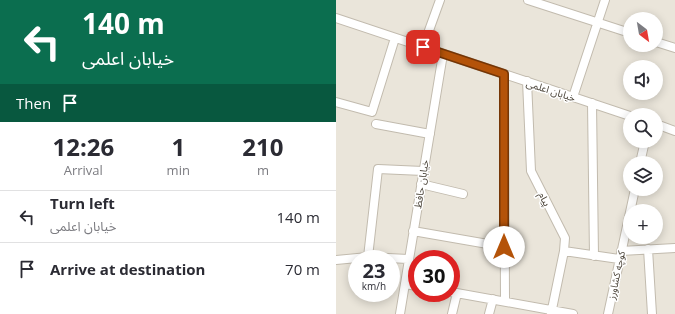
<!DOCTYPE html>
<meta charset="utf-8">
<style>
:root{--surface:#fff;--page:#f2f2f3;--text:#2b2b33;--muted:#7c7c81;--line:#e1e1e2}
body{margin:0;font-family:"Open Sans","Noto Sans Arabic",sans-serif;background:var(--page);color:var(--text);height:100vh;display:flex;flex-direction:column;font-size:15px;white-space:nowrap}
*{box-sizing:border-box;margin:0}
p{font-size:13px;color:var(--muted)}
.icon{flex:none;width:22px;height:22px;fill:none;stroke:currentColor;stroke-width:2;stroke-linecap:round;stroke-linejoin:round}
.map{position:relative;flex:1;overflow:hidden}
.details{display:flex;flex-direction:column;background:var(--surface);width:336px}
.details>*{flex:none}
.hud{background:#0b6e4f;color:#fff;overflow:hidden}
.needle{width:26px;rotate:149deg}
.fabs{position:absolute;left:287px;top:12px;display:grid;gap:8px}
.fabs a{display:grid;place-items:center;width:40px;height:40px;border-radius:50%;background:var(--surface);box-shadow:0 2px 10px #0003;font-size:20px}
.speed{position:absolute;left:12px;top:250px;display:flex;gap:8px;font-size:20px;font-weight:700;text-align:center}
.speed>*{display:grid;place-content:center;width:52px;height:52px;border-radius:50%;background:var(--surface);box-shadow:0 2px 10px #0003;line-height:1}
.speed small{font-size:10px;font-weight:400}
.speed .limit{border:6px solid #d22;background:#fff;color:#111}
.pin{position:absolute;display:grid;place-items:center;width:34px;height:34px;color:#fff;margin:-17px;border-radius:8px;box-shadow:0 2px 6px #0006}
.me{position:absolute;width:44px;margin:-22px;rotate:0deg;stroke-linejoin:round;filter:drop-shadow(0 0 3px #0008)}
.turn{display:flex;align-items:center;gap:14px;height:84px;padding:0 16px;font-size:18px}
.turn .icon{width:52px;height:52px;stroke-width:2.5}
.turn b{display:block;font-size:28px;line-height:34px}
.then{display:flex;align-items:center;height:38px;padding:0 16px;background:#0003;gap:8px;font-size:15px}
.eta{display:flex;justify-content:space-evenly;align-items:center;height:68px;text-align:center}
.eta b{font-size:24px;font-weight:700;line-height:28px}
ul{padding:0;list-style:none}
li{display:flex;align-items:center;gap:12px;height:52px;padding:0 16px;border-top:1px solid var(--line)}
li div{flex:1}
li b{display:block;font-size:15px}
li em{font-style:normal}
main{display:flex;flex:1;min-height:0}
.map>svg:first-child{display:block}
.residential{fill:#eae5da;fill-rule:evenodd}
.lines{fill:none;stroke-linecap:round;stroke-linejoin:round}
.minor-casing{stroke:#c2bbae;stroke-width:10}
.minor{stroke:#fff;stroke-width:8}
.route-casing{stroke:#753606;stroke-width:10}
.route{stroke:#b45309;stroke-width:7}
.labels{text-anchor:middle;stroke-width:3;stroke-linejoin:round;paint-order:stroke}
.street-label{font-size:10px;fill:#4b4439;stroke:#fff}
</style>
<main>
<section class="details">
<div class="hud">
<div class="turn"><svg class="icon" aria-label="left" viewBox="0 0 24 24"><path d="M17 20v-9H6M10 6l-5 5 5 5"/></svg><div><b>140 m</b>خیابان اعلمی</div></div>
<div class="then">Then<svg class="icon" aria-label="arrive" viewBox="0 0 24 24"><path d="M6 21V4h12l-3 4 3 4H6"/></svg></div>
</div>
<div class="eta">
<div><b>12:26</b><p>Arrival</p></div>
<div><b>1</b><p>min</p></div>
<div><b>210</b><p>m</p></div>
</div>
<ul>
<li><svg class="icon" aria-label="left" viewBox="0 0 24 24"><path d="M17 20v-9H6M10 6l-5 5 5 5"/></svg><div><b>Turn left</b><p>خیابان اعلمی</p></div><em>140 m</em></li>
<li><svg class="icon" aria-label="arrive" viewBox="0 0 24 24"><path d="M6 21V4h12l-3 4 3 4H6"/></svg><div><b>Arrive at destination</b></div><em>70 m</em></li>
</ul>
</section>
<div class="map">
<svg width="339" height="314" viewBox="0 0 339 314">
<rect width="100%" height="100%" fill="#f6f3ec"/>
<path class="residential" d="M0,0H339V314H0ZM294,19H320V45H294ZM294,67H320V93H294ZM294,115H320V141H294ZM294,163H320V189H294ZM294,211H320V237H294ZM21,259H55V293H21ZM81,259H115V293H81Z"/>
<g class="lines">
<defs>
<path id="minor" d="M192,0L294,33
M0,18L294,116
M320,42L339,48
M87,47L104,0
M168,74L169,301
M191,81L195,171L229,238L228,251L215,314
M237,97L269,0
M0,102L36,112L59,38
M256,103L258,256
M40,124L94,134
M320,124L339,131
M304,163L309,141
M85,184L127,194
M77,231L169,247
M312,249L316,314
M228,251L283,259
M285,251L339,248
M32,257L42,169L87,171
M0,260L32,257L72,259
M69,284L81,286
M115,292L237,314
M64,314L107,54
M116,314L121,293
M153,314L157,299
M272,314L299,189"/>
</defs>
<use href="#minor" class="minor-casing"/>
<use href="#minor" class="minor"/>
</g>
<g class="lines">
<defs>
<path id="route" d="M87,47L168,74V247"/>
</defs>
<use href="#route" class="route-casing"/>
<use href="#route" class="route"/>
</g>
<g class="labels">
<g class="street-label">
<text transform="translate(215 90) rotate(18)" y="4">خیابان اعلمی</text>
<text transform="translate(85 184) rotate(-81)" y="4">خیابان حافظ</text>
<text transform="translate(209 199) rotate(63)" y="4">پیام</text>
<text transform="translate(280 275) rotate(-78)" y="4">کوچه کشاورز</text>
</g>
</g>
</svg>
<div class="fabs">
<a><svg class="needle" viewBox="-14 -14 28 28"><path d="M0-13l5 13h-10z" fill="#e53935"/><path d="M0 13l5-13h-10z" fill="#7c7c81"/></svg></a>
<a><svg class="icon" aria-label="sound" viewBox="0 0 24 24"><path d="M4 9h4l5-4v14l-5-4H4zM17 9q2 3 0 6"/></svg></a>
<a><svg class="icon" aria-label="search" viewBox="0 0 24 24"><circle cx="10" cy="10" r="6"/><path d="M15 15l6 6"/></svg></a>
<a><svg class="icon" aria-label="layers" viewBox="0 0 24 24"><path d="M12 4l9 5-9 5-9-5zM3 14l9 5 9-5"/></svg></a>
<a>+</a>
</div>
<div class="speed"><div>23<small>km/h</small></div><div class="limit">30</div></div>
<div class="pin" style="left:87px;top:47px;background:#d93025"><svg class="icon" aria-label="arrive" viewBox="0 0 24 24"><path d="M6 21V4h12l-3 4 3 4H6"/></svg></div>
<svg class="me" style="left:168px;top:247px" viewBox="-20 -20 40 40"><circle r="19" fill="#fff"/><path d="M0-13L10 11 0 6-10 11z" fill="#b45309"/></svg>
</div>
</main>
